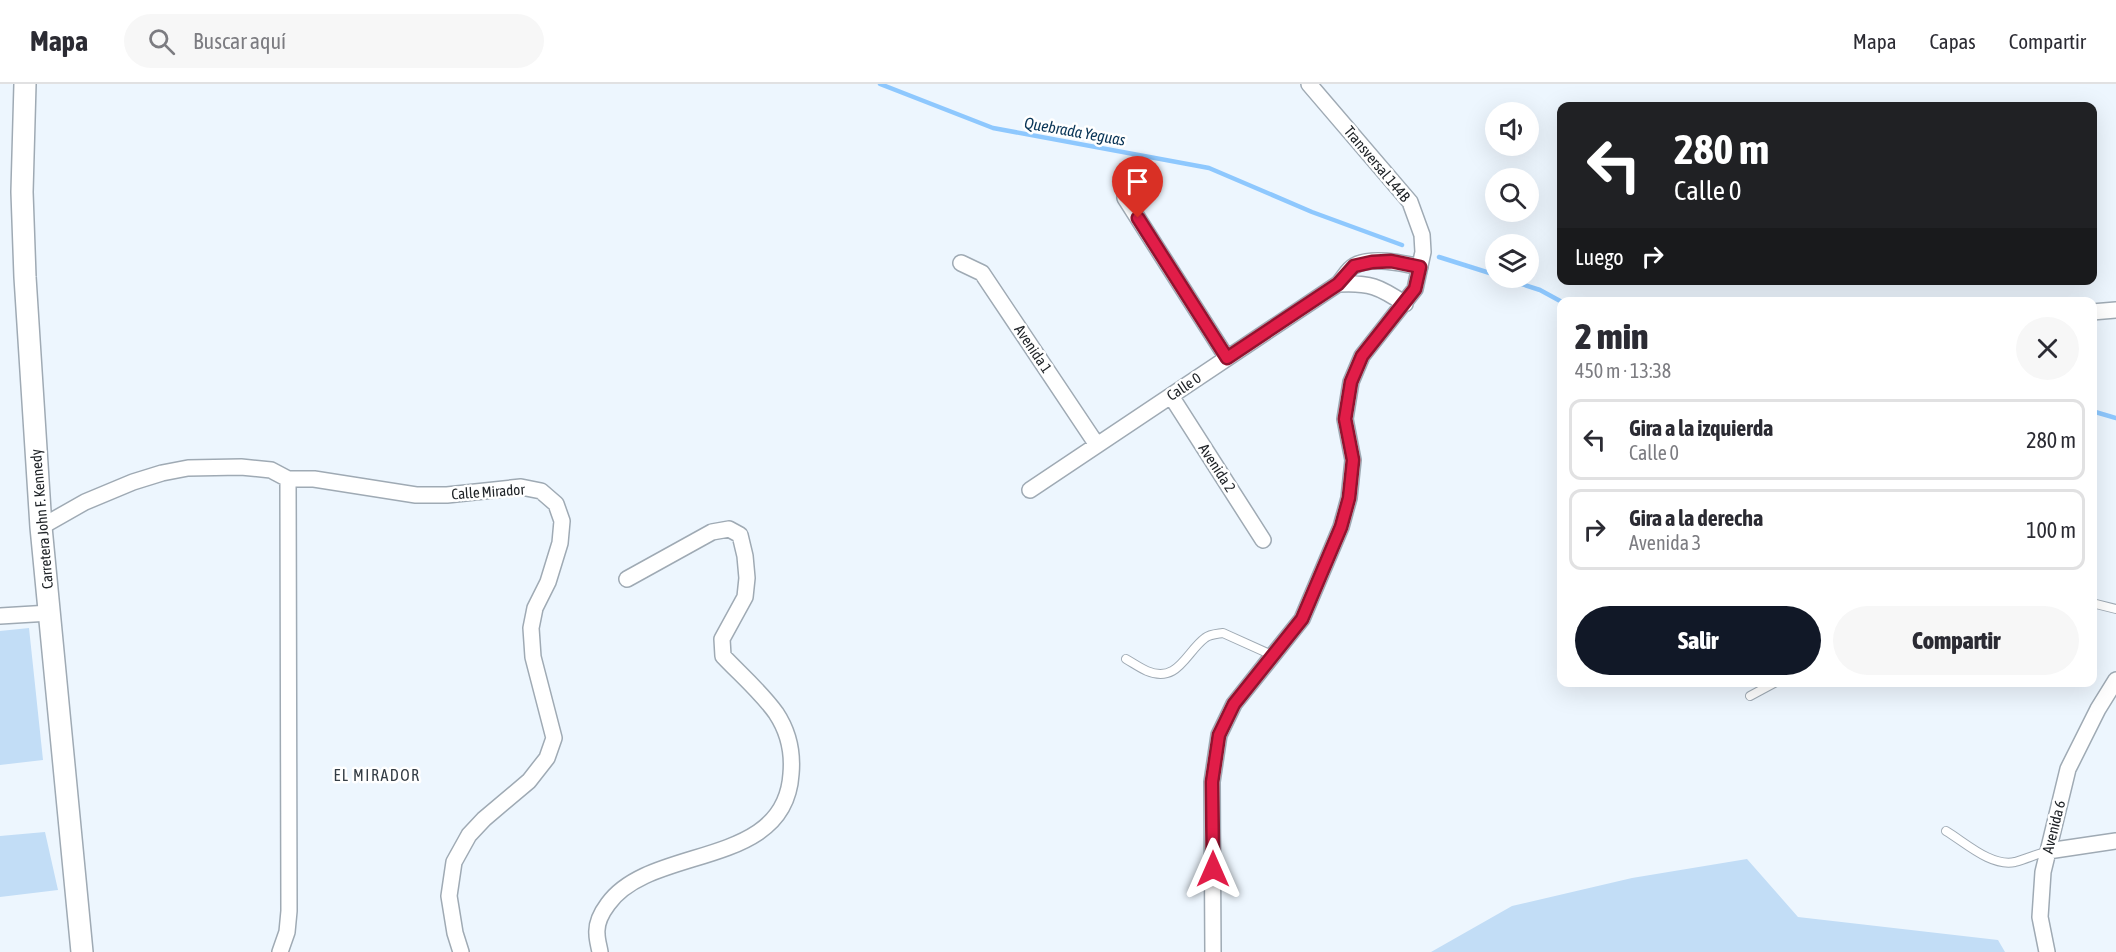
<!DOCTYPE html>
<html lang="es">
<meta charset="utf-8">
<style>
:root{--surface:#fff;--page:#f7f7f7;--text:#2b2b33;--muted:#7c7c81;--line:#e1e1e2;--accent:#111827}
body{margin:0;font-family:"Asap Condensed",sans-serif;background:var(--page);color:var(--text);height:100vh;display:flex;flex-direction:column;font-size:22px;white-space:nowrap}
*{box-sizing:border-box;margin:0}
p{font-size:20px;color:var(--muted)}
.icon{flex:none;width:33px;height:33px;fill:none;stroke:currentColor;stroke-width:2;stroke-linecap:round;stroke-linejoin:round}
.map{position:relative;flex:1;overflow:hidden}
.panel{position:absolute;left:1557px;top:213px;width:540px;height:390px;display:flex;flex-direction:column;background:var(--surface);border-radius:12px;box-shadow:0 6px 24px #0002}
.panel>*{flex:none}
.top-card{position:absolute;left:1557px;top:18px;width:540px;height:183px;border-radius:12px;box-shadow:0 6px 24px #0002;background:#202124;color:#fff;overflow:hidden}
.fabs{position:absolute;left:1485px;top:18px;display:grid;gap:12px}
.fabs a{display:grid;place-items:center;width:54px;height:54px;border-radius:50%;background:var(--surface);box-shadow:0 6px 24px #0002;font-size:30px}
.pin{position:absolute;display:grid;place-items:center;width:51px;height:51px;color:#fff;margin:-62px -26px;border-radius:50% 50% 50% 0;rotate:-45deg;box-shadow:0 0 6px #0007}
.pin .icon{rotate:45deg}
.me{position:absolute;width:66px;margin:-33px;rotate:0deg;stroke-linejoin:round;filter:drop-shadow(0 0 4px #0008)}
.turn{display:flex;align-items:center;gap:21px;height:126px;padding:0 18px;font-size:27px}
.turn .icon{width:78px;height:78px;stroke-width:2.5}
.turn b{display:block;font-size:42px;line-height:51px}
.then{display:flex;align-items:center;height:57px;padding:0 18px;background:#0003;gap:12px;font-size:22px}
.round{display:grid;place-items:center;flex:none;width:63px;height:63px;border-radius:32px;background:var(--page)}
.summary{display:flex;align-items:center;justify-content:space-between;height:102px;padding:0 18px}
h1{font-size:36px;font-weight:800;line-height:45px}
.action{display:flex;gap:12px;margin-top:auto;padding:12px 18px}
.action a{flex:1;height:69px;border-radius:36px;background:var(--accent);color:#fff;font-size:24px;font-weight:800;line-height:69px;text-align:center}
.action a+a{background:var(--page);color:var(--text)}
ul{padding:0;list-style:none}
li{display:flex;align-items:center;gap:18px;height:81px;margin:0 12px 9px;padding:0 6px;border:3px solid var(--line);border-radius:12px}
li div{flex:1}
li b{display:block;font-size:22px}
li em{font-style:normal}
header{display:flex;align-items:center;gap:36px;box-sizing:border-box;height:84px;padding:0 30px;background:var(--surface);border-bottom:2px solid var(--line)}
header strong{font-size:28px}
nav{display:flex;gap:33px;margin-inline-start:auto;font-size:21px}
.search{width:420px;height:54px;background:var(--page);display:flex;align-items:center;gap:15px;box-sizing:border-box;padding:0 21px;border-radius:33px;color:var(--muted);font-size:22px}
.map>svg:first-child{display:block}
.green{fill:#c2ddf6}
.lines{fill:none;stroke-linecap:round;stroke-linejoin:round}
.stream{stroke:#8ec8fe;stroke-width:4.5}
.lane-casing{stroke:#9faab4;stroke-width:10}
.street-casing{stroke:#9faab4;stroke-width:18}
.secondary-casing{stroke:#9faab4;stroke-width:24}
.lane{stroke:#fff;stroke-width:8}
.street{stroke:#fff;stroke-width:15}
.secondary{stroke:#fff;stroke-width:21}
.route-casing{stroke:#92132f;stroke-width:15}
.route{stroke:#e11d48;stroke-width:10}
.labels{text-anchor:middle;stroke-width:5;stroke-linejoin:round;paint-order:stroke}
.street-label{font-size:15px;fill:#202428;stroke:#fff}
.water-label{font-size:16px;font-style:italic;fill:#093557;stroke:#fff}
.neighbourhood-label{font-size:16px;letter-spacing:1.5px;fill:#343d45;stroke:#fff}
</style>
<header>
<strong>Mapa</strong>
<div class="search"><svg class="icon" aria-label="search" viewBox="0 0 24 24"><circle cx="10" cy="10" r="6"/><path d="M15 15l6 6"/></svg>Buscar aquí</div>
<nav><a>Mapa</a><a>Capas</a><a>Compartir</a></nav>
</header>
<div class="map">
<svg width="2116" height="868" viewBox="0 0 2116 868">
<rect width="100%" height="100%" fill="#edf6fe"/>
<path class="green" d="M29,544L43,676L0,681V547Z
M45,748L58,806L0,813V752Z
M1747,775L1798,833L1998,856L2005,868H1431L1512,822L1632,794Z"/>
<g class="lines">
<path class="stream" d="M880,0L993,44L1209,84L1312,128L1402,161
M1439,173L1496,191
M1503,194L1540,206L1562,218
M2092,327L2116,334"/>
<defs>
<path id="lane" d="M2092,519L2116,525
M1126,575C1133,579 1140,584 1147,587C1178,600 1186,568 1205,554C1210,550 1217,550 1223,549L1274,572
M1750,612L1776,598
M1946,747C1966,759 1991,783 2015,778C2026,775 2037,770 2048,767"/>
<path id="street" d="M1125,114L1227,274
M961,179L982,189L1097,361
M1338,200C1369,198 1380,203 1405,220
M2092,228L2116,226
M1171,312L1263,456
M1030,406L1338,200C1343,195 1348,185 1354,182C1371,172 1402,179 1420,183
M41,443L85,418L133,398L162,389L188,384L241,383L271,386L288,395H314L416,411H447L521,403L541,407L556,420L562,437L560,459L548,498L535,524L531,544L533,573L554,654L547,674L529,697L484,735L469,751L454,778L449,812L455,849L461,868
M0,532L50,529
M2048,767L2116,757
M280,868L287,848L289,827L288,395
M600,868C599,862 597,856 597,850C596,840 602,828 608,820C651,760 785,786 791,690C793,668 788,647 776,629C761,608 740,590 723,572L722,555L745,513L747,494L745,472L740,451L729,445L712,448L627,495
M1213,868L1212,698L1219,651L1234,620L1302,535L1341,443L1349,414L1353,376L1345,335L1351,298L1362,272L1415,205L1423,168L1422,151L1410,118L1309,0
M2047,868L2040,833L2043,788L2068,685L2098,625L2116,596"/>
<path id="secondary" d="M25,0L22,108L25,193L41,443L82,868"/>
</defs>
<use href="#lane" class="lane-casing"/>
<use href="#street" class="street-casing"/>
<use href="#secondary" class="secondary-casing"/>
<use href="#lane" class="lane"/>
<use href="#street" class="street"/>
<use href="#secondary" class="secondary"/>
</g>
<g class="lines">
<defs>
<path id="route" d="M1138,134L1227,274L1338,200L1354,182L1372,178L1391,177L1420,183L1415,205L1362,272L1351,298L1345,335L1353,376L1349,414L1341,443L1302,535L1234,620L1219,651L1212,698L1213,785"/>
</defs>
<use href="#route" class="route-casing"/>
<use href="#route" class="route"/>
</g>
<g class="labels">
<g class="street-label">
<text transform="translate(1377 80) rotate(50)" y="5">Transversal 144B</text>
<text transform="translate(1033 265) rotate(56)" y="5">Avenida 1</text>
<text transform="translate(1184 303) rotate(-34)" y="5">Calle 0</text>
<text transform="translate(1217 384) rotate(57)" y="5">Avenida 2</text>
<text transform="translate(488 408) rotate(-4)" y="5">Calle Mirador</text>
<text transform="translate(42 435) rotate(-95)" y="5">Carretera John F. Kennedy</text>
<text transform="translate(2054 743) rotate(-76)" y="5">Avenida 6</text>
</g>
<g class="water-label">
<text transform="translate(1075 47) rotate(10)" y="6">Quebrada Yeguas</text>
</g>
<g class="neighbourhood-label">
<text x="377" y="697">EL MIRADOR</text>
</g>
</g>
</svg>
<div class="fabs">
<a><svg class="icon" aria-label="sound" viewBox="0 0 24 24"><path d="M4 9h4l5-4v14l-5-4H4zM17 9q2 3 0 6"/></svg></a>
<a><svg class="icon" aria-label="search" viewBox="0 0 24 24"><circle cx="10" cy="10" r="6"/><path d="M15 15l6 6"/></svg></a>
<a><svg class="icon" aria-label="layers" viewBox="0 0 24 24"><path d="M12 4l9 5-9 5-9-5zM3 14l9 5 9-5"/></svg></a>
</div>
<div class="pin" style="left:1138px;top:134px;background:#d93025"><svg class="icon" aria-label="arrive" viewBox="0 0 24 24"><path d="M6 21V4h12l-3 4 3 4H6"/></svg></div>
<svg class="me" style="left:1213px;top:785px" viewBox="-20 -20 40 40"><path d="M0-17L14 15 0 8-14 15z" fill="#e11d48" stroke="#fff" stroke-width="4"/></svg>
<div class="top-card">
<div class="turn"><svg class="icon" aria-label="left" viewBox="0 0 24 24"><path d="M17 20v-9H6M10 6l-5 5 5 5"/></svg><div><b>280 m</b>Calle 0</div></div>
<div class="then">Luego<svg class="icon" aria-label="right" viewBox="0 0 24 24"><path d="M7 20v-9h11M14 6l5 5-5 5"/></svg></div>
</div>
<section class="panel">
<div class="summary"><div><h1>2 min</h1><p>450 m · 13:38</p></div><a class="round"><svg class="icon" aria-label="close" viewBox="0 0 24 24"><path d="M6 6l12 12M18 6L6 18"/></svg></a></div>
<ul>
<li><svg class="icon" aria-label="left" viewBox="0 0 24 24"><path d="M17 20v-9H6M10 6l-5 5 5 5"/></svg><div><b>Gira a la izquierda</b><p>Calle 0</p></div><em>280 m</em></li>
<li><svg class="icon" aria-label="right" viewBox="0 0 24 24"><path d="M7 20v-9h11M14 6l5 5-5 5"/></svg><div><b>Gira a la derecha</b><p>Avenida 3</p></div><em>100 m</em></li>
</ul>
<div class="action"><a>Salir</a><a>Compartir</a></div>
</section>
</div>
